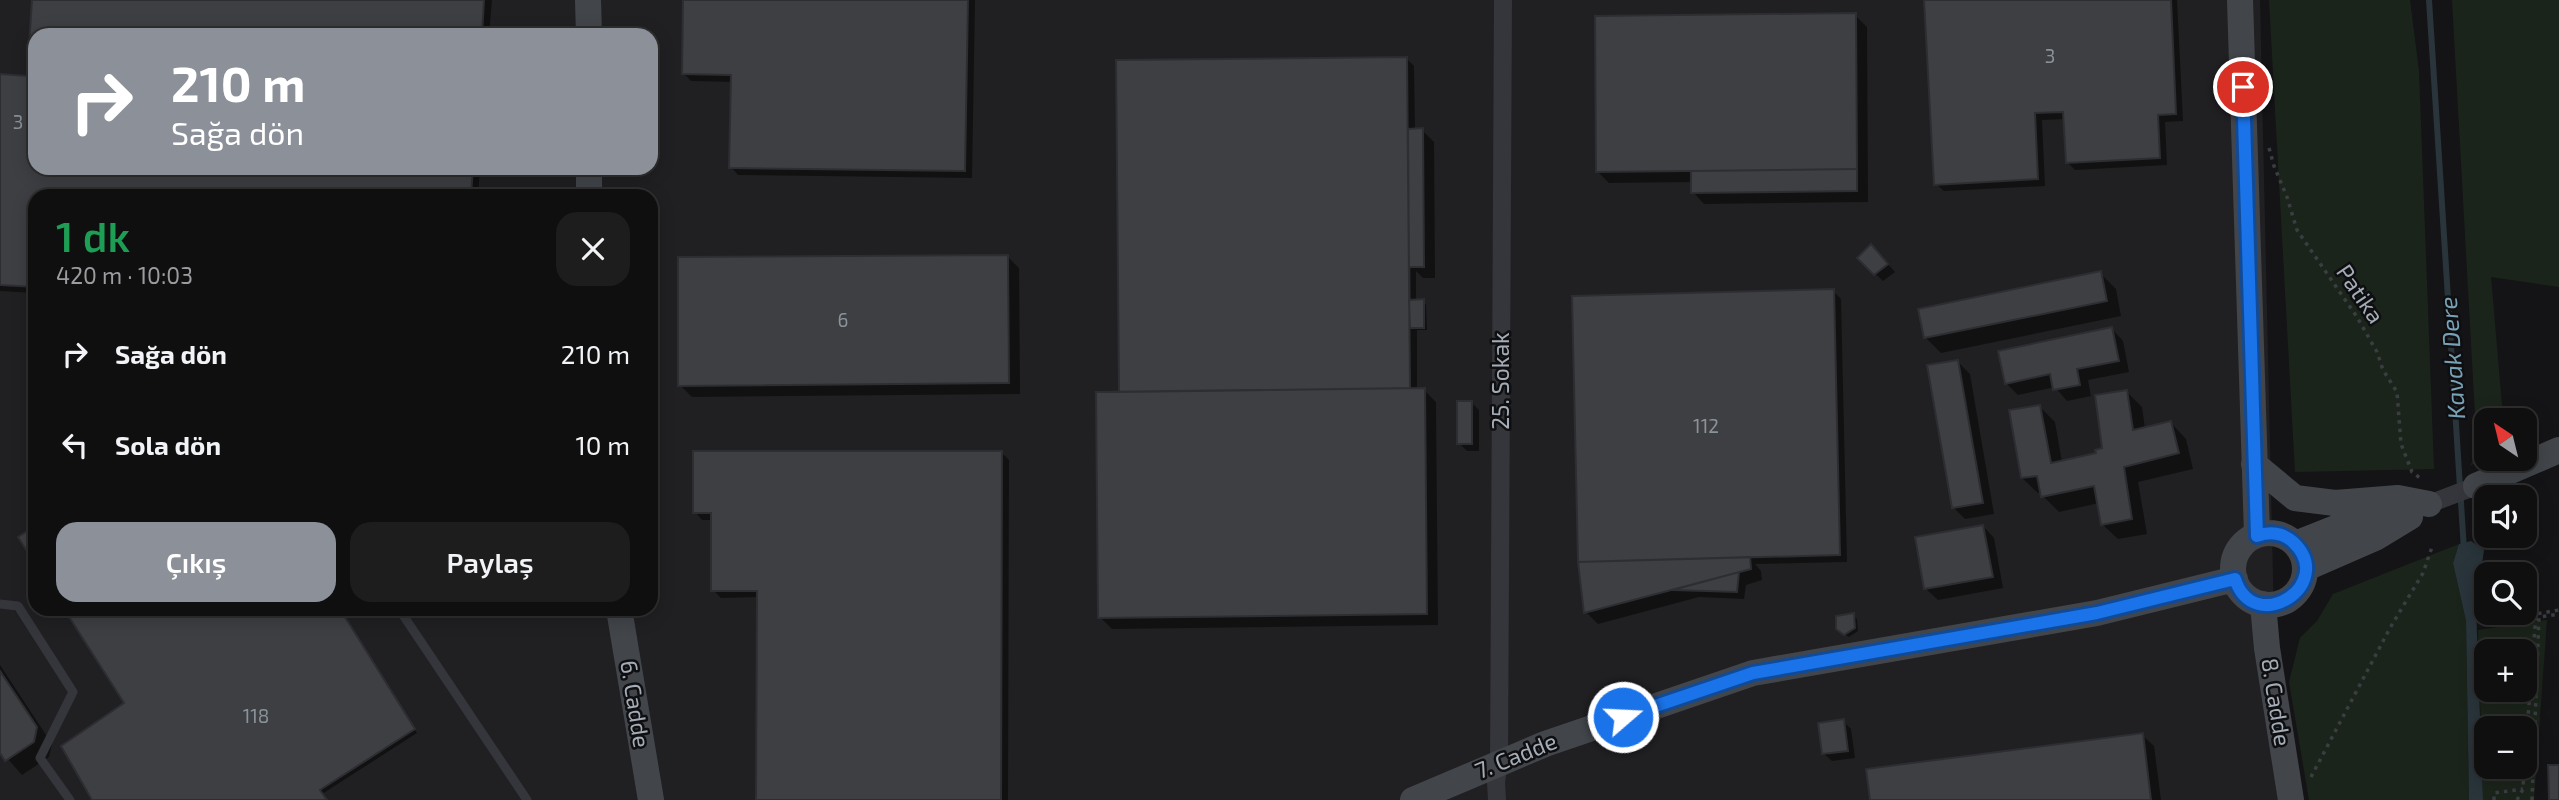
<!DOCTYPE html>
<html lang="tr">
<meta charset="utf-8">
<style>
:root{--surface:#0f0f10;--page:#1d1d1e;--text:#f1f3f6;--muted:#9b9c9f;--line:#2f2f30;--accent:#8c9099}
body{margin:0;font-family:"Exo 2",sans-serif;background:var(--page);color:var(--text);height:100vh;display:flex;flex-direction:column;font-size:26px;white-space:nowrap}
*{box-sizing:border-box;margin:0}
p{font-size:23px;color:var(--muted)}
.icon{flex:none;width:38px;height:38px;fill:none;stroke:currentColor;stroke-width:2;stroke-linecap:round;stroke-linejoin:round}
.map{position:relative;flex:1;overflow:hidden}
.details{position:absolute;left:28px;top:189px;width:630px;height:427px;display:flex;flex-direction:column;background:var(--surface);border-radius:21px;box-shadow:0 4px 18px #0003,0 0 0 2px var(--line)}
.details>*{flex:none}
.top-card{position:absolute;left:28px;top:28px;width:630px;height:147px;border-radius:21px;box-shadow:0 4px 18px #0003,0 0 0 2px var(--line);background:#8c9099;color:#fff;overflow:hidden}
.needle{width:46px;rotate:325deg}
.fabs{position:absolute;left:2474px;top:408px;display:grid;gap:14px}
.fabs a{display:grid;place-items:center;width:63px;height:63px;border-radius:14px;background:var(--surface);box-shadow:0 4px 18px #0003,0 0 0 2px var(--line);font-size:35px}
.pin{position:absolute;display:grid;place-items:center;width:60px;height:60px;color:#fff;margin:-30px;border:4px solid #fff;border-radius:50%;box-shadow:0 2px 7px #0007}
.me{position:absolute;width:77px;margin:-38px;rotate:71deg;stroke-linejoin:round;filter:drop-shadow(0 0 5px #0008)}
.turn{display:flex;align-items:center;gap:24px;height:147px;padding:0 28px;font-size:32px}
.turn .icon{width:91px;height:91px;stroke-width:2.5}
.turn b{display:block;font-size:49px;line-height:60px}
.round{display:grid;place-items:center;flex:none;width:74px;height:74px;border-radius:21px;background:var(--page)}
.summary{display:flex;align-items:center;justify-content:space-between;height:119px;padding:0 28px}
h1{font-size:42px;font-weight:600;line-height:52px;color:#1e9e55}
.cta{display:flex;gap:14px;margin-top:auto;padding:14px 28px}
.cta a{flex:1;height:80px;border-radius:21px;background:var(--accent);color:#fff;font-size:28px;font-weight:600;line-height:80px;text-align:center}
.cta a+a{background:var(--page);color:var(--text)}
ul{padding:0;list-style:none}
li{display:flex;align-items:center;gap:21px;height:91px;padding:0 28px}
li div{flex:1}
li b{display:block;font-size:26px}
li em{font-style:normal}
.map>svg:first-child{display:block}
.built{fill:#202023;fill-rule:evenodd}
.green{fill:#1b241b;fill-rule:evenodd}
.water{fill:#29353b}
.shadow{fill:#0007;fill-rule:evenodd}
.lines{fill:none;stroke-linecap:round;stroke-linejoin:round}
.stream{stroke:#29353b;stroke-width:6}
.building{fill:#3e3f43;stroke:#2d2e32;stroke-width:2}
.path{stroke:#3a3e42;stroke-width:3.5;stroke-dasharray:3.5 5;stroke-linecap:butt}
.lane{stroke:#34363b;stroke-width:9}
.street{stroke:#34363b;stroke-width:18}
.secondary{stroke:#42464b;stroke-width:26}
.route-casing{stroke:#114b97;stroke-width:18}
.route{stroke:#1a73e8;stroke-width:12}
.labels{text-anchor:middle;stroke-width:5;stroke-linejoin:round;paint-order:stroke}
.number-label{font-size:19px;fill:#8a929a}
.street-label{font-size:23px;fill:#a4adb7;stroke:#0f0f11}
.water-label{font-size:24px;font-style:italic;fill:#78a2b6;stroke:#0f0f11}
</style>
<div class="map">
<svg width="2559" height="800" viewBox="0 0 2559 800">
<rect width="100%" height="100%" fill="#141416"/>
<path class="built" d="M0,0H2260L2278,800H0ZM35,35H651V168H35ZM35,196H651V609H35Z"/>
<path class="green" d="M2269,0H2410L2419,71L2434,469L2295,472Z
M2452,0H2559V287L2491,277L2502,405L2508,420H2487V455L2470,466L2477,451Z
M2459,544L2453,563L2466,621L2469,800H2309L2289,682L2300,638L2317,621L2333,594Z
M2547,620L2534,800H2483L2478,630ZM2487,651H2525V690H2487ZM2487,728H2525V766H2487Z"/>
<path class="water" d="M2471,541L2484,550L2476,606L2483,800H2469L2466,621L2453,563L2459,544Z"/>
<path class="shadow" d="M34,0H492L489,35H35V168H480L478,196H35V293L0,291V76L29,78Z
M685,0H975L972,178L738,175L731,167L732,82L691,81L683,73Z
M1927,0H2177L2183,121L2165,122L2167,165L2075,170L2067,162L2065,119L2042,120L2045,186L1944,191L1936,184Z
M1855,15L1867,27L1868,202L1704,204L1693,192V182L1609,183L1597,171Z
M1406,58L1414,66L1415,130H1422L1434,142L1435,278H1423L1416,271V301H1423L1426,305L1427,330H1417V390H1424L1436,402L1438,625L1112,629L1100,617L1120,394ZM1407,187H1410L1411,309H1408Z
M1879,254L1895,272L1883,281L1859,258Z
M1008,257L1019,268L1020,394L692,397L680,385Z
M2100,273L2116,289L2121,316L1941,353L1926,338Z
M1833,291L1841,299L1847,562L1755,564L1761,571L1762,580L1746,585L1744,599L1699,597L1598,624L1586,612Z
M2112,329L2123,341L2129,372L2088,380L2091,396L2067,401L2055,387L2018,395L2006,383Z
M1958,362L1970,374L1994,514L1965,519L1953,507Z
M2127,392L2142,407L2145,429L2171,423L2186,439L2193,469L2138,482L2147,534L2118,539L2102,524L2099,503L2059,512L2043,496L2042,492L2038,493L2022,478L2040,407L2055,422L2062,462L2098,455L2104,449Z
M1472,403L1479,410V451H1467L1459,443Z
M1001,452L1009,460L1008,800H758L759,597L721,598L713,590V520H702L695,512Z
M1983,526L1994,538L2003,588L1938,600L1926,589Z
M66,609H348L340,614L417,733L322,794L326,800H94L126,703Z
M1853,615L1857,619L1858,631L1849,637L1841,632Z
M0,665L52,744L49,757L22,775L0,750Z
M1843,721L1851,729L1855,758L1832,761L1824,754Z
M2142,735L2154,746L2161,800H1872Z"/>
<g class="lines">
<path class="stream" d="M2429,0L2464,550"/>
</g>
<path class="building" d="M32,0H484L482,35H35V168H473L471,196H35V287L0,285V74L27,76Z
M683,0H968L965,171L729,168L731,75L682,74Z
M1924,0H2171L2176,114L2158,115L2160,158L2066,163L2063,112L2035,113L2038,179L1934,185Z
M1856,13L1857,169L1596,172L1595,16Z
M1407,57L1410,388L1119,392L1116,60Z
M1423,128L1424,267H1409L1408,129Z
M1857,169V191L1691,193V171Z
M1871,244L1888,264L1874,275L1857,258Z
M1008,255L1009,383L678,386V257Z
M2101,271L2107,301L1924,338L1918,309Z
M1834,289L1840,555L1578,562L1572,296Z
M1424,299V328H1410L1409,300Z
M2112,327L2119,361L2077,369L2080,385L2053,390L2050,374L2005,384L1998,351Z
M1958,360L1983,503L1952,508L1927,365Z
M1425,388L1427,614L1098,618L1096,392Z
M2127,390L2133,430L2171,421L2179,453L2124,467L2132,519L2101,525L2094,486L2041,497L2037,476L2021,478L2009,410L2040,405L2051,463L2096,453L2095,450L2102,448L2095,395Z
M1457,401H1472V444H1457Z
M693,451H1002L1001,800H756L757,591H711V513H693Z
M1983,525L1993,577L1924,589L1915,537Z
M35,526V564L18,537Z
M1750,557L1751,569L1584,613L1578,562Z
M1739,572L1737,592L1673,590Z
M64,609H340L415,729L320,790L327,800H92L61,746L124,703Z
M1854,613L1855,628L1844,635L1836,629V616Z
M0,671L37,727L34,742L5,761L0,753Z
M1844,719L1848,751L1822,754L1818,723Z
M2143,733L2151,800H1870L1866,769Z
M2548,765H2559V800H2549Z"/>
<g class="lines">
<path class="path" d="M2269,148L2274,166L2287,197L2297,230L2357,317L2377,352L2383,370L2397,392L2401,444L2412,472L2420,478
M2525,756L2536,614L2559,610
M2311,777L2390,628L2423,573L2432,547
M2494,800V793L2523,789
M2517,800L2523,789L2524,766
M2532,800L2539,617L2559,614"/>
<path class="lane" d="M0,604L18,606L73,692L40,758L70,800
M399,609L527,800"/>
<path class="street" d="M2429,504L2476,486
M1497,800L1496,782L1499,761L1503,0"/>
<path class="secondary" d="M588,0L589,35
M2240,0L2257,535
M589,168V196
M2254,464L2295,498L2335,503L2398,498L2429,504
M2476,486L2559,450
M2233 569a36 36 0 1 1 72 0a36 36 0 1 1-72 0Z
M2295,544L2348,523L2400,511
M2306,568L2377,537L2410,517
M2263,604L2267,648L2291,800
M619,609L651,800
M1413,800L1545,744L1753,673L2097,613L2235,579"/>
</g>
<g class="lines">
<defs>
<path id="route" d="M1623,717L1753,673L2097,613L2235,579C2254,638 2338,584 2293,542C2283,533 2270,531 2257,536L2243,87"/>
</defs>
<use href="#route" class="route-casing"/>
<use href="#route" class="route"/>
</g>
<g class="labels">
<g class="number-label">
<text x="2050" y="63">3</text>
<text x="18" y="129">3</text>
<text x="843" y="327">6</text>
<text x="1706" y="433">112</text>
<text x="256" y="723">118</text>
</g>
<g class="street-label">
<text transform="translate(2360 294) rotate(56)" y="8">Patika</text>
<text transform="translate(1501 381) rotate(-90)" y="8">25. Sokak</text>
<text transform="translate(2276 702) rotate(81)" y="8">8. Cadde</text>
<text transform="translate(635 704) rotate(81)" y="8">6. Cadde</text>
<text transform="translate(1516 756) rotate(-22)" y="8">7. Cadde</text>
</g>
<g class="water-label">
<text transform="translate(2453 358) rotate(-94)" y="8">Kavak Dere</text>
</g>
</g>
</svg>
<div class="fabs">
<a><svg class="needle" viewBox="-14 -14 28 28"><path d="M0-13l5 13h-10z" fill="#e53935"/><path d="M0 13l5-13h-10z" fill="#9b9c9f"/></svg></a>
<a><svg class="icon" aria-label="sound" viewBox="0 0 24 24"><path d="M4 9h4l5-4v14l-5-4H4zM17 9q2 3 0 6"/></svg></a>
<a><svg class="icon" aria-label="search" viewBox="0 0 24 24"><circle cx="10" cy="10" r="6"/><path d="M15 15l6 6"/></svg></a>
<a>+</a>
<a>−</a>
</div>
<div class="pin" style="left:2243px;top:87px;background:#d93025"><svg class="icon" aria-label="arrive" viewBox="0 0 24 24"><path d="M6 21V4h12l-3 4 3 4H6"/></svg></div>
<svg class="me" style="left:1623px;top:717px" viewBox="-20 -20 40 40"><circle r="17" fill="#1a73e8" stroke="#fff" stroke-width="3"/><path d="M0-11L8 9 0 5-8 9z" fill="#fff"/></svg>
<div class="top-card">
<div class="turn"><svg class="icon" aria-label="right" viewBox="0 0 24 24"><path d="M7 20v-9h11M14 6l5 5-5 5"/></svg><div><b>210 m</b>Sağa dön</div></div>
</div>
<section class="details">
<div class="summary"><div><h1>1 dk</h1><p>420 m · 10:03</p></div><a class="round"><svg class="icon" aria-label="close" viewBox="0 0 24 24"><path d="M6 6l12 12M18 6L6 18"/></svg></a></div>
<ul>
<li><svg class="icon" aria-label="right" viewBox="0 0 24 24"><path d="M7 20v-9h11M14 6l5 5-5 5"/></svg><div><b>Sağa dön</b></div><em>210 m</em></li>
<li><svg class="icon" aria-label="left" viewBox="0 0 24 24"><path d="M17 20v-9H6M10 6l-5 5 5 5"/></svg><div><b>Sola dön</b></div><em>10 m</em></li>
</ul>
<div class="cta"><a>Çıkış</a><a>Paylaş</a></div>
</section>
</div>
